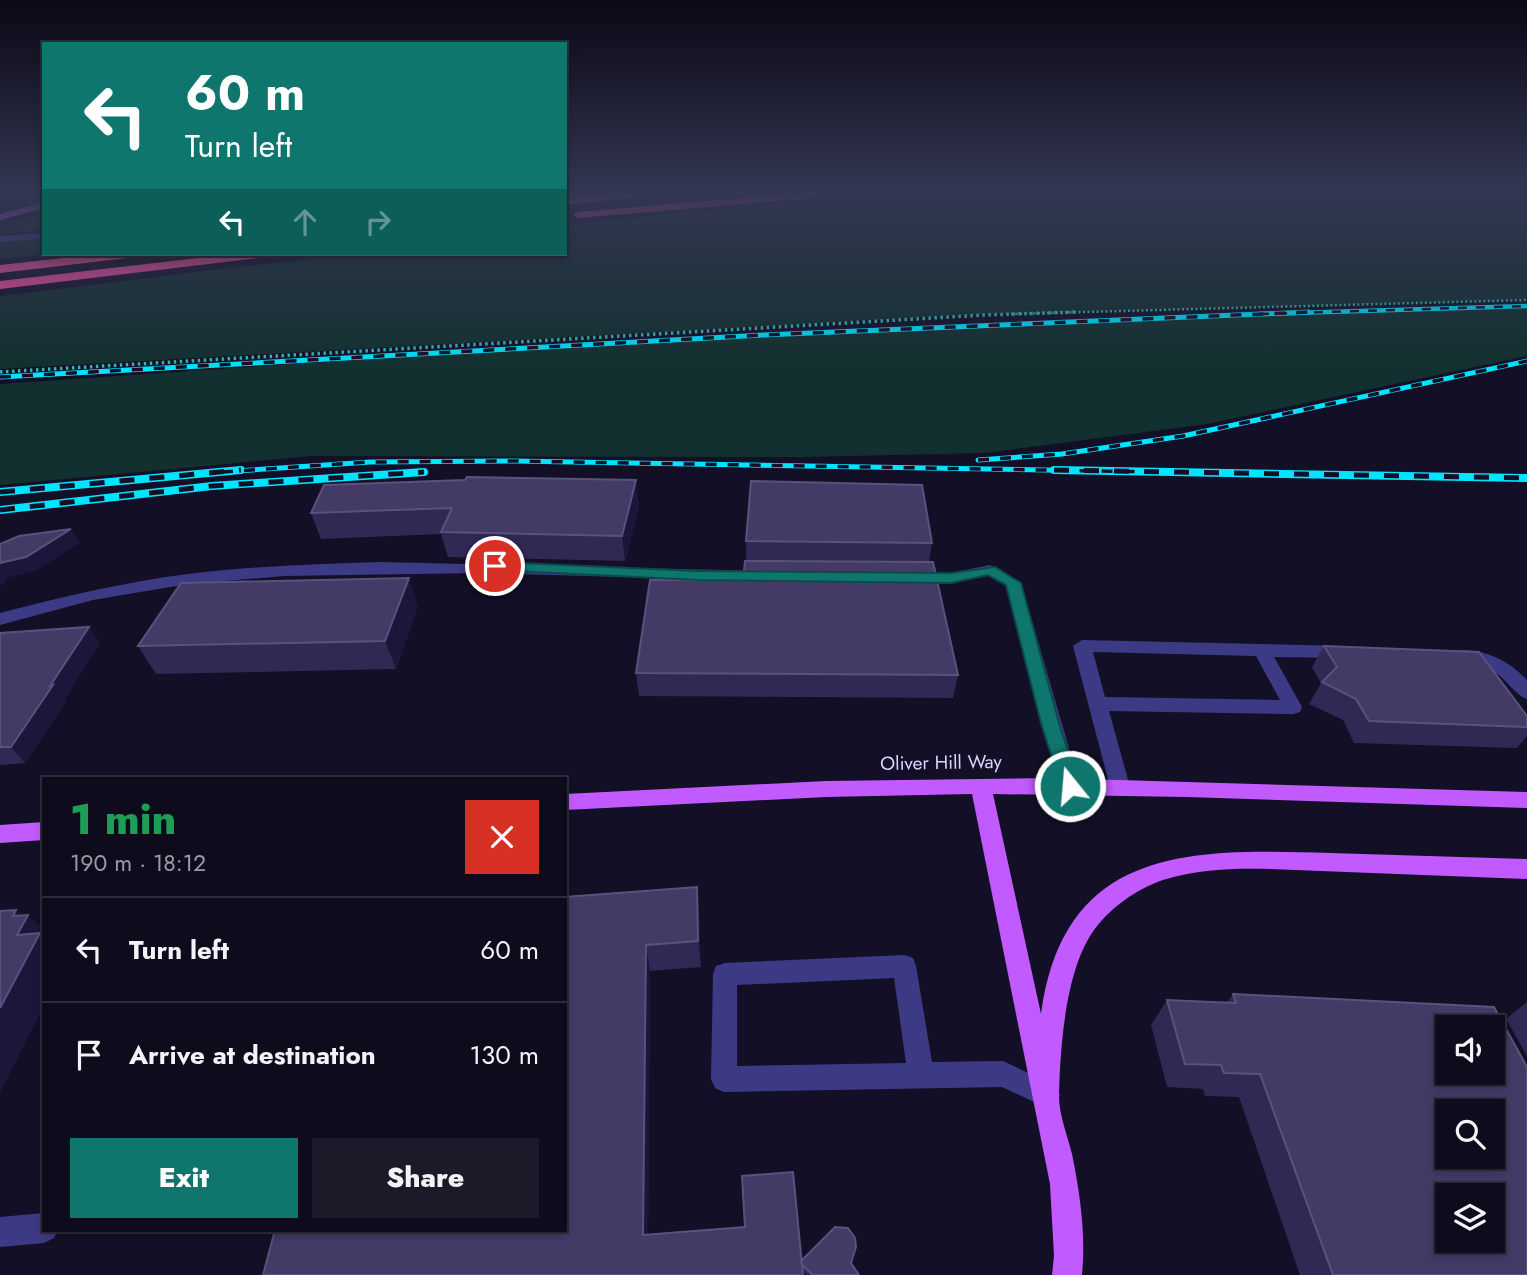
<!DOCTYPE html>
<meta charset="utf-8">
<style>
:root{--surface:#0e0b1c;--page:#1c1929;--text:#f1f3f6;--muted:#9b9ba3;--line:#2e2b3b;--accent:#0f766e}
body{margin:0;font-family:Jost,sans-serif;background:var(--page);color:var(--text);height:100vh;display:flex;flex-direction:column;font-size:26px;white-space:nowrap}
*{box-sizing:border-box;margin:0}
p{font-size:23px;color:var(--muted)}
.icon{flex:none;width:38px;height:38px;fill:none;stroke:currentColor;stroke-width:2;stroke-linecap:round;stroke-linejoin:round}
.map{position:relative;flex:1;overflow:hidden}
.panel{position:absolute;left:42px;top:777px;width:525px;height:455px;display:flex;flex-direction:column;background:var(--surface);border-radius:0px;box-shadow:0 4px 10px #0003,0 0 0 2px var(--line)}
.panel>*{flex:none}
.banner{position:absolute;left:42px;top:42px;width:525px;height:214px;border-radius:0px;box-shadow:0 4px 10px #0003,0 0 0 2px var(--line);background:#0f766e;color:#fff;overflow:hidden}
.buttons{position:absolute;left:1435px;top:1015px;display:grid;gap:14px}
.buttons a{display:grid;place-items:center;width:70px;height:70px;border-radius:0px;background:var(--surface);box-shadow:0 4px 10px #0003,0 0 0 2px var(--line);font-size:35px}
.pin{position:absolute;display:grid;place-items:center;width:60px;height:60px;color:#fff;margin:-30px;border:4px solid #fff;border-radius:50%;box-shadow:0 2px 7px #0007}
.me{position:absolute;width:77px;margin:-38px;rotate:343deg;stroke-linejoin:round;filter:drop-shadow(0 0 5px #0008)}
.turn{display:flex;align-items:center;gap:24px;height:147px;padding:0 28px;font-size:32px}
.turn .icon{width:91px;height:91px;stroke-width:2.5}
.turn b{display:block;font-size:49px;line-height:60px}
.lanes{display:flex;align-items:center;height:66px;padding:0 28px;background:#0003;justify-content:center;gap:35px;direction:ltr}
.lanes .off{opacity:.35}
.round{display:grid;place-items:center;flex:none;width:74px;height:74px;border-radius:0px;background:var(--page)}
.headline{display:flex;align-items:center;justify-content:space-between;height:119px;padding:0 28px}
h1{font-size:42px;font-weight:800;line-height:52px;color:#1e9e55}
.primary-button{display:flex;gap:14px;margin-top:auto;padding:14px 28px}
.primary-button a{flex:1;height:80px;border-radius:0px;background:var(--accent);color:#fff;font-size:28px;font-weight:800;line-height:80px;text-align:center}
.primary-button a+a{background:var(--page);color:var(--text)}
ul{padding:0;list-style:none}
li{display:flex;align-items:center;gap:21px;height:105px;padding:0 28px;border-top:2px solid var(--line)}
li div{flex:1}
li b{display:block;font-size:26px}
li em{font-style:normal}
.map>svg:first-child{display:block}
.green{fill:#12302f}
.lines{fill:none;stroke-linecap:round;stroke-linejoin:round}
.path-far1{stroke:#2fb8b0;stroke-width:2.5;stroke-dasharray:2 2.5;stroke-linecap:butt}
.path{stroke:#2fb8b0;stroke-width:3.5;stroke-dasharray:2.5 3.5;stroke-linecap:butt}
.minor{fill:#3d3a85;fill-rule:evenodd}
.major{fill:#c25bff;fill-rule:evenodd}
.highway{fill:#ff4fa3;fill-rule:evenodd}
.rail-far2-casing{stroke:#00e5ff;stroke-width:4.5}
.rail-far1-casing{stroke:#00e5ff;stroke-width:5}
.rail-casing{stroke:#00e5ff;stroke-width:8}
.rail-far2{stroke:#130f26;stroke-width:2.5;stroke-dasharray:9;stroke-linecap:butt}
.rail-far1{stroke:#130f26;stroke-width:3.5;stroke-dasharray:11;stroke-linecap:butt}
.rail{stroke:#130f26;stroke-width:5;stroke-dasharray:15;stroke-linecap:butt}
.wall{fill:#312854}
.shaded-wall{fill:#1d163a}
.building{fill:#433a66;stroke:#5a527e;stroke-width:2;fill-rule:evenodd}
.route{fill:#0f766e;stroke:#0a4d48;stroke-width:2}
.labels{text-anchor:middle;stroke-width:7;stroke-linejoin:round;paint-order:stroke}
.street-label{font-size:19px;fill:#d9d4ff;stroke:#130f26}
</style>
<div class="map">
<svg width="1527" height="1275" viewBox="0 0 1527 1275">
<rect width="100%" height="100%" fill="#130f26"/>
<path class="green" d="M921,191H1527V300L964,315L0,369V296L347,254H565V225L853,195Z
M44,213V230L0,234V226Z
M44,239V254H49L0,259V242Z
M1527,308V356L1207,424L986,453L804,457L311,456L0,485V384C508,348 1018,318 1527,308Z"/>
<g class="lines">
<path class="path-far1" d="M1011,314L1527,300"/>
<path class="path" d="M0,372L984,315L1075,312"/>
<path class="minor" d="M36,191H44V195Z
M44,233V239L0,242V236Z
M380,562L767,571L775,576L767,581L477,573L284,576L188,584L93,600L0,625V613C62,597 124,582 188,574C252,566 316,564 380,562Z
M990,565L1021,583L1080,786L1077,792L1070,794L1063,792L1060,786L1006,586L988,576C970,579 919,592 906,578L914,573H951Z
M1082,640L1345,646L1354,652L1345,658L1274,657L1302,707L1300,712L1293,714L1109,711L1130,787L1127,793L1120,795L1113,793L1110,787L1073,646ZM1093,652L1256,656L1280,700L1105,697Z
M1463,650C1489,651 1509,661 1527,680V699C1515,695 1507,680 1496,673C1483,664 1471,664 1457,660L1454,656L1457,652Z
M904,955L913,958L916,966L932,1062L1003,1061L1056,1086L1060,1095L1056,1104L1047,1108L1002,1087L724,1092L715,1088L711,1079L713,974L716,966L725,963ZM894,978L906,1063L737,1066V985Z
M44,1213V1230H58L54,1238L44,1243L0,1247V1217Z"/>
<path class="major" d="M44,202V208L0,220V214Z
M1051,778L1527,792V808L1187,797L993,794L1041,1014C1064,844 1194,849 1330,853C1396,855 1461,857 1527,859V879C1458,876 1389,874 1321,871C1268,869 1214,864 1163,880C1136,889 1108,909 1092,933C1065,973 1060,1050 1059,1097C1059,1115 1068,1137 1072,1154C1080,1193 1086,1235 1082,1275H1052L1054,1256L1050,1184L972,794L826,797L565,810V794L826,781Z
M44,822V840L0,843V825Z"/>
<path class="highway" d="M633,191H667L662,194L565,205V199Z
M817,191H860L855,194L578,218L573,215L578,212Z
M100,254H134L128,258L0,273V265Z
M232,254H265L259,258L0,289V281Z"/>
<defs>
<path id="rail-far2" d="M1260,314L1527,306"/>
<path id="rail-far1" d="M0,377L763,335L1309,312
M978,460L1062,454L1183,436L1527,361
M222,472L370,462L514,461L1158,472"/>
<path id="rail" d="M1054,470L1527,478
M0,492L241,470
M0,510L212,486L424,472"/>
</defs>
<use href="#rail-far2" class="rail-far2-casing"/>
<use href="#rail-far1" class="rail-far1-casing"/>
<use href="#rail" class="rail-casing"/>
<use href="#rail-far2" class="rail-far2"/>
<use href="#rail-far1" class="rail-far1"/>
<use href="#rail" class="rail"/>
</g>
<path class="wall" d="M324,485L639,505L625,561L448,557L441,534L321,539L311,513Z
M746,541L932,543L929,562L958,675L953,698L639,696L636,673L743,580L746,561Z
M418,606L396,669L156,674L138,646Z
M0,633L100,643L64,700L66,702L25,763L0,765Z
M1324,646L1527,727V736L1517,748L1354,743L1343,720L1309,704L1321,683L1312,667Z
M697,887L699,914L701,967L650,971L648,1235L801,1261L851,1263L859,1275H807L802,1271L263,1275L565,897Z
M1233,994L1527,1275H1300L1239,1097L1205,1096L1203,1089L1167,1087L1151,1025L1167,1000L1227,1003Z
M1527,1002V1056L1506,1019Z"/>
<path class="shaded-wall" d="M636,480L639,505L625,561L622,536Z
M71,529L80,543L35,571L7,578L3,587L0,583V563Z
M409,578L418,606L396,669L385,641Z
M89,627L100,643L64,700L66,702L25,763L11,747L50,686Z
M697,887L699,914L701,967L698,941Z
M16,910L25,919L28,915L44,930V1006L0,1093V1008L17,935L13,916Z
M646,945L650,971L648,1254L643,1235Z"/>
<path class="building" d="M467,477L636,480L622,536L441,532L452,508L311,513L324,485L465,480Z
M751,481L922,485L932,543L746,541Z
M71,529L26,557L0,563V544L19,536Z
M745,561L933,562L958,675L636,673L650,580H743Z
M409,578L385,641L138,646L181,583Z
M89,627L50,686L53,685L11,747H0V633Z
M1324,646L1479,652L1527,716V727L1369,721L1356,699L1322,682L1337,667Z
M697,887L698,941L646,945L643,1235L745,1227L742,1176L793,1172L803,1275H263L275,1230H565V897Z
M16,910L13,916L28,915L17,935L40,933L0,1008V911Z
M1233,994L1494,1007L1527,1067V1275H1333L1260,1074L1224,1073L1221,1065L1185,1064L1167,1000L1236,1003ZM1447,1027H1493V1073H1447ZM1447,1111H1493V1157H1447ZM1447,1195H1493V1241H1447Z
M835,1227L848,1228L855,1238L856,1247L851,1263L859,1275H813L802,1265L801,1261Z"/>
<linearGradient id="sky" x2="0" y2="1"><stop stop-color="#0a0815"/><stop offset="0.52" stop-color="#333752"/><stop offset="1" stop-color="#333752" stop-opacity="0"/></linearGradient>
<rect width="1527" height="370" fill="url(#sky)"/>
<path class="route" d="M495,562L698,571L951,573L995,567L1021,583L1059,723L1079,786L1077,792L1070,794L1064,792L1061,786L1041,723L1006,585L988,575L951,583L698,580L490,570L488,566L490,563Z"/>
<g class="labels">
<g class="street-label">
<text transform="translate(941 762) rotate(-1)" y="7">Oliver Hill Way</text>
</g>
</g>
</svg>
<div class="buttons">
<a><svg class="icon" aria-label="sound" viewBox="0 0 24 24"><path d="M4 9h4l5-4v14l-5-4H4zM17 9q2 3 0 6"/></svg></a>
<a><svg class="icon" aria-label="search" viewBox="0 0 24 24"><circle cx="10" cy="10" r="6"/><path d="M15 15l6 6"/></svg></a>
<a><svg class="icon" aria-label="layers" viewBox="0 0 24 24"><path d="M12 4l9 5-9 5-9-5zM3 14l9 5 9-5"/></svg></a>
</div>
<div class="pin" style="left:495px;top:566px;background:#d93025"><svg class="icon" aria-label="arrive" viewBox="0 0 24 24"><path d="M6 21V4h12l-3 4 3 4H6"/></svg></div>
<svg class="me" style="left:1070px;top:786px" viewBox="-20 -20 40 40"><circle r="17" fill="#0f766e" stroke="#fff" stroke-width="3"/><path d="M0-11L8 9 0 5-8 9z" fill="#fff"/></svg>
<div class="banner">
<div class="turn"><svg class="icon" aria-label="left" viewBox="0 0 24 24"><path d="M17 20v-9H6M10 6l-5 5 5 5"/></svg><div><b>60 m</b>Turn left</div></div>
<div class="lanes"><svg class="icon" aria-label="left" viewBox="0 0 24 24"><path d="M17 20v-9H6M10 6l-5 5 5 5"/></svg><svg class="icon off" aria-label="ahead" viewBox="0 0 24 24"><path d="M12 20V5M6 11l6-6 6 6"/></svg><svg class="icon off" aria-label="right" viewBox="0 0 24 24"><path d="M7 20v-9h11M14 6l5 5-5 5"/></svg></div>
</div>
<section class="panel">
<div class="headline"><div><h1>1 min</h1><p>190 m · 18:12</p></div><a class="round" style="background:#d93025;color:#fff"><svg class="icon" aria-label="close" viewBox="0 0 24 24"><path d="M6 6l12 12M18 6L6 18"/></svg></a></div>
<ul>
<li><svg class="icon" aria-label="left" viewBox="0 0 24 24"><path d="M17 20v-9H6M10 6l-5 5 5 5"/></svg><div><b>Turn left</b></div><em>60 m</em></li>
<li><svg class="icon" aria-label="arrive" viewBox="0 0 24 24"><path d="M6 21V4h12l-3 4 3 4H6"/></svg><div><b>Arrive at destination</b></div><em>130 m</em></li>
</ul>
<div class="primary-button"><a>Exit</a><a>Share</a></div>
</section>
</div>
